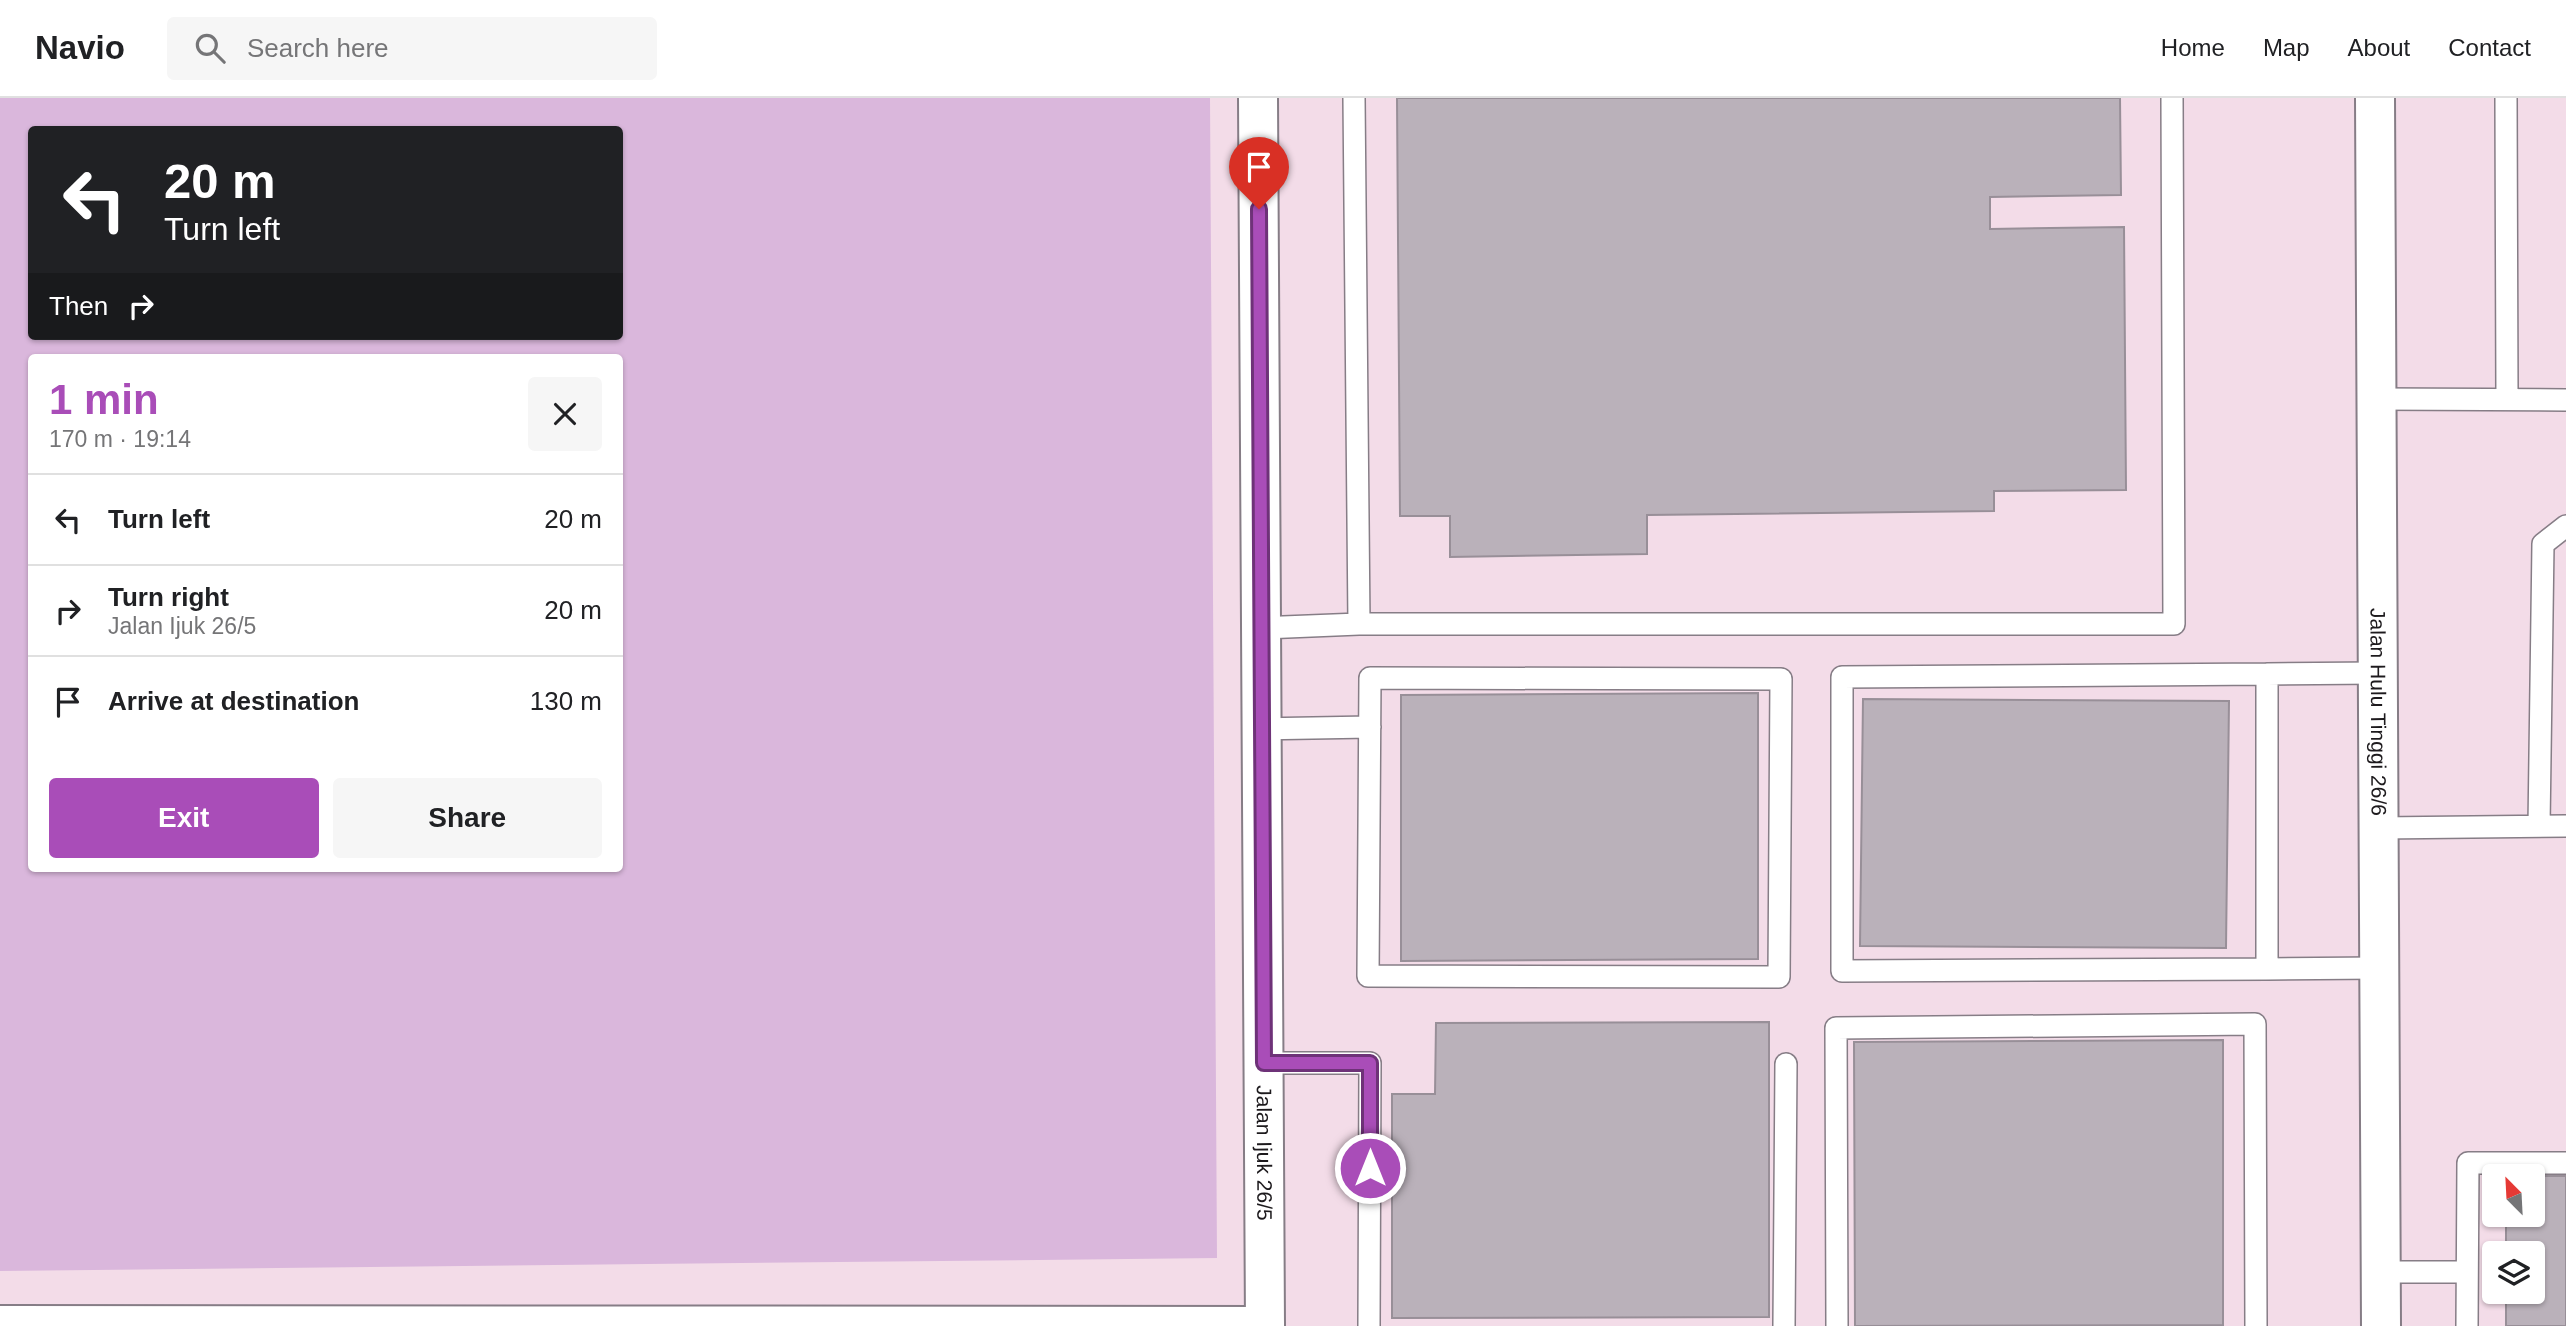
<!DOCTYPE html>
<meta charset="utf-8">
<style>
:root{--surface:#fff;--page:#f6f6f6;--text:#202124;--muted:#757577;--line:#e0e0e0;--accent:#a94db8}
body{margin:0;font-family:Helvetica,sans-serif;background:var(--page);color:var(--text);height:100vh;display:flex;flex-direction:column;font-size:26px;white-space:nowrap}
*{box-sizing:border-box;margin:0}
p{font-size:23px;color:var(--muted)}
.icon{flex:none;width:38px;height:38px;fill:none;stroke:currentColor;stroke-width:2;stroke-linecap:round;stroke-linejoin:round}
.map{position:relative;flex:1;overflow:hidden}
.drawer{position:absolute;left:28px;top:256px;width:595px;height:518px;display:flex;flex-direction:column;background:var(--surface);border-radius:7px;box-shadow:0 2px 5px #0004}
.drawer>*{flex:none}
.guide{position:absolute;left:28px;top:28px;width:595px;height:214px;border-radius:7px;box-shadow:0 2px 5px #0004;background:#202124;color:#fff;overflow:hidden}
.needle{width:46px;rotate:336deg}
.fabs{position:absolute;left:2482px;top:1066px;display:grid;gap:14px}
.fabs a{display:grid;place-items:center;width:63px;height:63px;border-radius:7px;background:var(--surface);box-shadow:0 2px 5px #0004;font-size:35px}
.pin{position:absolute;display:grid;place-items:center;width:60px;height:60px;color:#fff;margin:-72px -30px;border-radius:50% 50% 50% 0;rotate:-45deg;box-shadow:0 0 7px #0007}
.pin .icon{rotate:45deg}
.me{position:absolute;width:77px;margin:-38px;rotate:0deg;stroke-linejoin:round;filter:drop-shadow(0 0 5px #0008)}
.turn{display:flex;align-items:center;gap:24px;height:147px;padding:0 21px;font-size:32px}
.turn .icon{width:91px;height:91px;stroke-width:2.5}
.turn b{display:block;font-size:49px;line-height:60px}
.then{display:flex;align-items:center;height:66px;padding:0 21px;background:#0003;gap:14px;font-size:26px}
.round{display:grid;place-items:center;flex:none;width:74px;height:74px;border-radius:7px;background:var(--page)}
.summary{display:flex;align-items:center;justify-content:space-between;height:119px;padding:0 21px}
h1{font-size:42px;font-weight:700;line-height:52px;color:var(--accent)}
.cta{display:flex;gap:14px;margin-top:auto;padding:14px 21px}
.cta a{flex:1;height:80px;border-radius:7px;background:var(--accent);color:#fff;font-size:28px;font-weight:700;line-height:80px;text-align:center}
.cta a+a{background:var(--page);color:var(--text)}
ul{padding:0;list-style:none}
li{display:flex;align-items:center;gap:21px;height:91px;padding:0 21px;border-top:2px solid var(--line)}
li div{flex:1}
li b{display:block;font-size:26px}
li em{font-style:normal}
header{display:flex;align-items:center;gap:42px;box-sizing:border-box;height:98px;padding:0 35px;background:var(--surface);border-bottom:2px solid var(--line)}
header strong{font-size:33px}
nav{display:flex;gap:38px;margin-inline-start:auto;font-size:24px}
.search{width:490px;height:63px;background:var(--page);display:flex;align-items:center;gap:18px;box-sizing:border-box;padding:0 24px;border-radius:7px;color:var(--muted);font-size:26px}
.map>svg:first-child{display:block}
.industrial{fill:#f3dce8;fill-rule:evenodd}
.green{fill:#dab7dc;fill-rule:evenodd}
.building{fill:#bab1ba;stroke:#988f98;stroke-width:2}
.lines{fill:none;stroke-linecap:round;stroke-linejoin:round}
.service-casing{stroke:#867d86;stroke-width:24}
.minor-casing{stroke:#867d86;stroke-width:42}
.tertiary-casing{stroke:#867d86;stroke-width:42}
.service{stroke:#fff;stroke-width:21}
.minor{stroke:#fff;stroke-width:38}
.tertiary{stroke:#fff;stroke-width:38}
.route-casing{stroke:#6e3278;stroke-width:18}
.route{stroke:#a94db8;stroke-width:12}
.labels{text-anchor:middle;stroke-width:7;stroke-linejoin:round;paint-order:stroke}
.street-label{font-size:21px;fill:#1d1a1d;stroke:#fff}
</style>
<header>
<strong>Navio</strong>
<div class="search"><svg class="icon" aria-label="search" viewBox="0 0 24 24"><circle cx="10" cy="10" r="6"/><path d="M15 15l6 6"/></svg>Search here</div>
<nav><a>Home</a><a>Map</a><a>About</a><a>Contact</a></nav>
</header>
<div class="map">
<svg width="2566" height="1228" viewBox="0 0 2566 1228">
<rect width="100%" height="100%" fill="#f3eaf4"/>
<path class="industrial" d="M0,0H2566V1228H0ZM32,32H620V238H32ZM32,259H620V770H32ZM2494,1078H2532V1116H2494ZM2494,1155H2532V1194H2494Z"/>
<path class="green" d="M0,0H1210L1217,1160L0,1173ZM32,32H620V238H32ZM32,259H620V770H32Z"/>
<path class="building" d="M1397,0H2120L2121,97L1990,99V131L2124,129L2126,392L1994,393V413L1647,417V456L1450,459V418H1400Z
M1758,595V861L1401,863V597Z
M1863,601L2229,603L2226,850L1860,848Z
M1769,924V1219L1392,1220V996H1435L1436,925Z
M2223,942V1227L1855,1228L1854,944Z
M2532,1078H2566V1228H2506V1194H2532V1155H2506V1116H2532Z"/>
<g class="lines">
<defs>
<path id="service" d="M1354,0L1359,526H2174L2172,0
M2506,0L2507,301
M2376,301L2566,302
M1261,530L1359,526
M2378,575L2267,576V871L2379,870
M1370,580L1781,581L1779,879L1368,878Z
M1262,631L1370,629
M2539,728L2543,446L2566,428
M2379,730L2566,728
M2267,871L1842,873V579L2267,576
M1264,965H1370L1369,1228
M2381,1174H2466
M1784,1228L1786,966
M1837,1228L1836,930L2255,926L2256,1228
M2467,1228L2468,1065H2566"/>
<g id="minor">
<path id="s1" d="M2375,0L2381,1228"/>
<path d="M0,1227L1265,1228"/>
</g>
<g id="tertiary">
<path id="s2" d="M1258,0L1265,1228"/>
</g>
</defs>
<use href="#service" class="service-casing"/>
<use href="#minor" class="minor-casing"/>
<use href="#tertiary" class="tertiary-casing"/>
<use href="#service" class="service"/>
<use href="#minor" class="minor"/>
<use href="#tertiary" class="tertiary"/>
</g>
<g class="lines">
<defs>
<path id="route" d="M1259,111L1264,965H1370V1070"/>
</defs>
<use href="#route" class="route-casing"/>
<use href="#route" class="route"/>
</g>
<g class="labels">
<g class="street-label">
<text dy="7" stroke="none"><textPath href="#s1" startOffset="614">Jalan Hulu Tinggi 26/6</textPath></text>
<text dy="7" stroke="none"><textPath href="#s2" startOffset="1055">Jalan Ijuk 26/5</textPath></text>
</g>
</g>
</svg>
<div class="fabs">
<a><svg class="needle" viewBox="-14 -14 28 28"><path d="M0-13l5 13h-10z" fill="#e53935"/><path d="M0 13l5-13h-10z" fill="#757577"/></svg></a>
<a><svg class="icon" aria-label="layers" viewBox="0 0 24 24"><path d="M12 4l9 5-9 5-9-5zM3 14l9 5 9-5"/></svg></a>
</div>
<div class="pin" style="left:1259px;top:111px;background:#d93025"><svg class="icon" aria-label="arrive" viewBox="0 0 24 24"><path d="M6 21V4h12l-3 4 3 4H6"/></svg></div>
<svg class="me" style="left:1370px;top:1070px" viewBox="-20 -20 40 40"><circle r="17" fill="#a94db8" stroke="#fff" stroke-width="3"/><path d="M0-11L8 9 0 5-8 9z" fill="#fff"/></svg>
<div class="guide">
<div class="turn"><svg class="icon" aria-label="left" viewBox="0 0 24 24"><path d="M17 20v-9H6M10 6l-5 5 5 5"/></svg><div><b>20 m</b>Turn left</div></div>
<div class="then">Then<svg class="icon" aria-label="right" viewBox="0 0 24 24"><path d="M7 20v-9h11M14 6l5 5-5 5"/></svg></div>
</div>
<section class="drawer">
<div class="summary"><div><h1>1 min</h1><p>170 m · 19:14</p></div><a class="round"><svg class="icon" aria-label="close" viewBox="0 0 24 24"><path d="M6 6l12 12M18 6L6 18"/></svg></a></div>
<ul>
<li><svg class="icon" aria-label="left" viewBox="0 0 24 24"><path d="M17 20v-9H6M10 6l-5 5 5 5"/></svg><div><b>Turn left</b></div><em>20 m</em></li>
<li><svg class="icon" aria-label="right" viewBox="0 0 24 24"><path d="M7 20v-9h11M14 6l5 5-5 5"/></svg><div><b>Turn right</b><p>Jalan Ijuk 26/5</p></div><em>20 m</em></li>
<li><svg class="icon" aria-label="arrive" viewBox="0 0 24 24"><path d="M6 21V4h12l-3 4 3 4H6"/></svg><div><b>Arrive at destination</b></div><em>130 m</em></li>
</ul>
<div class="cta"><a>Exit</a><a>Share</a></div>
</section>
</div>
